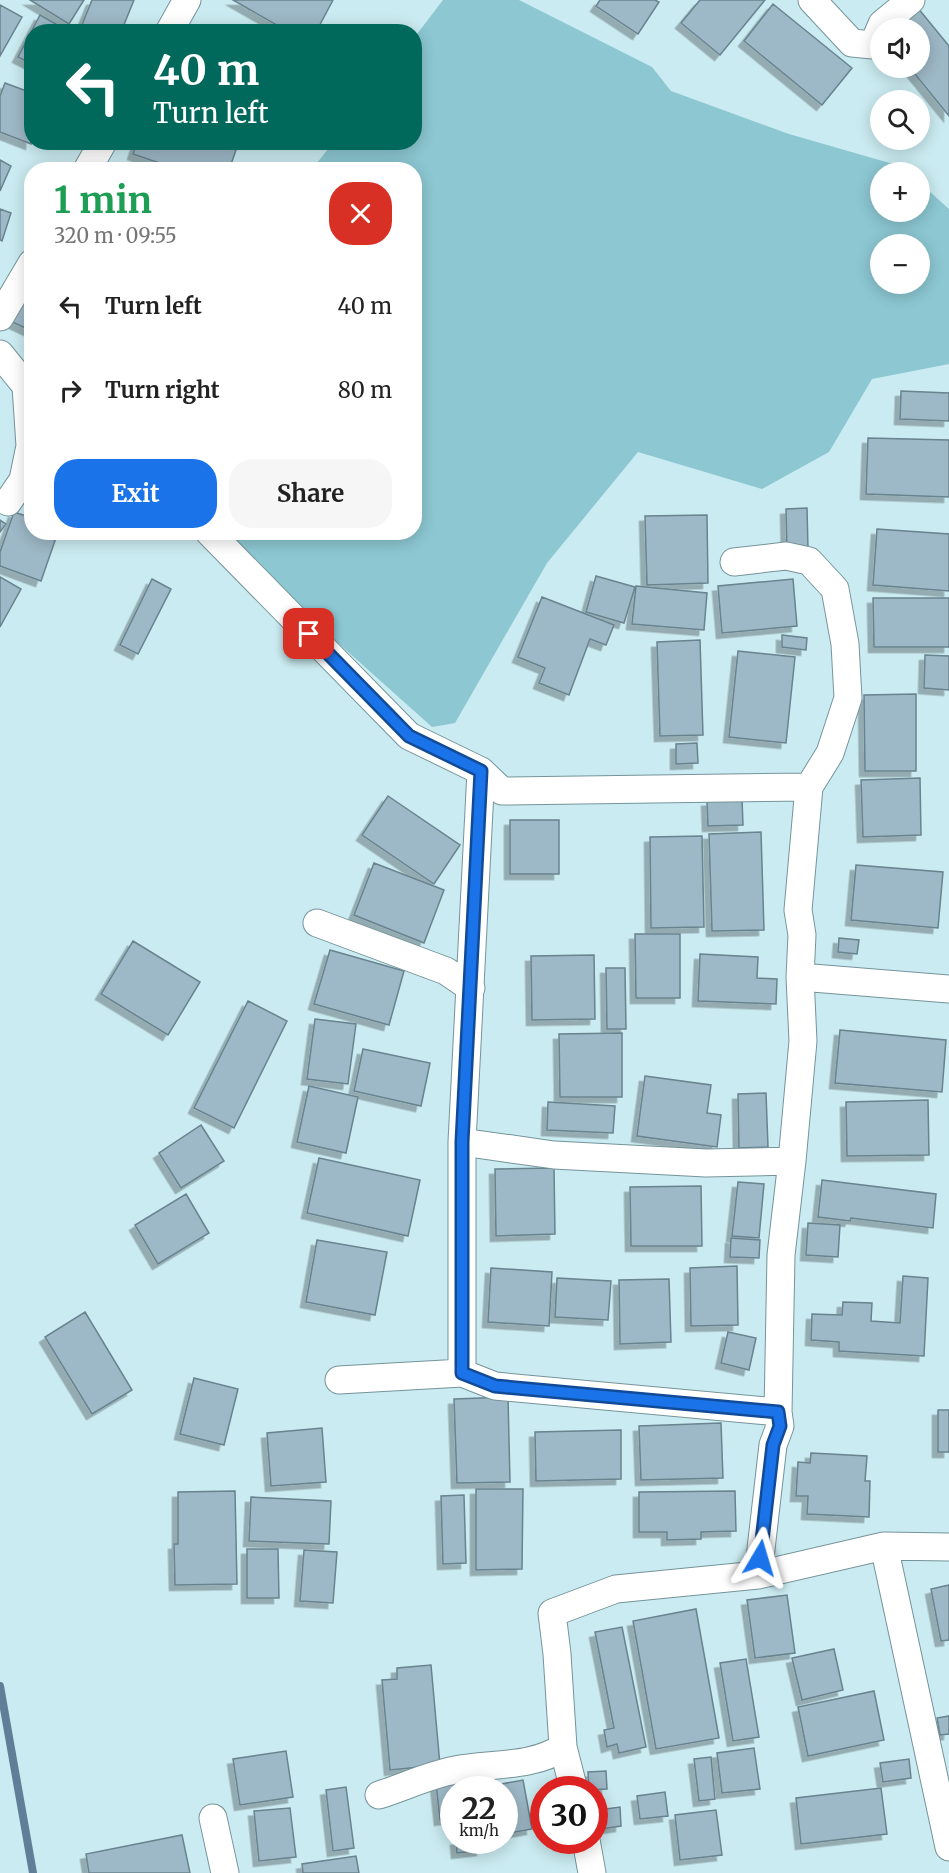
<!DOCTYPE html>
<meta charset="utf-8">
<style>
:root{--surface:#fff;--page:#f6f6f6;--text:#222;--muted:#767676;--accent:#1a73e8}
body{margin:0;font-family:Merriweather,serif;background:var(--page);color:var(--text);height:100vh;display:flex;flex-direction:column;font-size:22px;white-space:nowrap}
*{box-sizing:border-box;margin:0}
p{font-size:20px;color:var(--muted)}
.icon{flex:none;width:33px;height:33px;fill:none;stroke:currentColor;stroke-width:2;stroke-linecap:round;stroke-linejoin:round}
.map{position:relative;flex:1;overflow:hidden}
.details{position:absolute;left:24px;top:162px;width:398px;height:378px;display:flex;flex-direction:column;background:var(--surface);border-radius:24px;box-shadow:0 3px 15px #0003}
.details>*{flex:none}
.hud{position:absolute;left:24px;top:24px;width:398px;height:126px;border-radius:24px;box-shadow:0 3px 15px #0003;background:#00695c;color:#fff;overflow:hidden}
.controls{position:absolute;left:870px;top:18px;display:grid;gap:12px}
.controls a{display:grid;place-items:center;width:60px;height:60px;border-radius:50%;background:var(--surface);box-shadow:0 3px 15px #0003;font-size:30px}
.speed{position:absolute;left:440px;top:1776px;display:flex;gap:12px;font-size:30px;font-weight:700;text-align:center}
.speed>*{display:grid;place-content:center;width:78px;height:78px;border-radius:50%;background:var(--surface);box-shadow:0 3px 15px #0003;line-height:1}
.speed small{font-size:15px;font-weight:400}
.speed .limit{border:9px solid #d22;background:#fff;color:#111}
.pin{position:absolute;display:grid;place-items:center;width:51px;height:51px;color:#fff;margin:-26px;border-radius:12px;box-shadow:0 3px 9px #0006}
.me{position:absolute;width:66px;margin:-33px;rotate:7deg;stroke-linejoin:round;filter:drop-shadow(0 0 4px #0008)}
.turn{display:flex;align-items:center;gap:21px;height:126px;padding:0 30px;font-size:27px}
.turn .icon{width:78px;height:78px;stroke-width:2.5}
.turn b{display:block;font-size:42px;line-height:51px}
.round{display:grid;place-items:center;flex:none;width:63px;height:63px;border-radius:24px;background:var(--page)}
.overview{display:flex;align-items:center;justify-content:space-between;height:102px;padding:0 30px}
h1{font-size:36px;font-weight:700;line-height:45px;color:#1e9e55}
.action{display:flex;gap:12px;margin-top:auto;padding:12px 30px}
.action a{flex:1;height:69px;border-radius:24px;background:var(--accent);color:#fff;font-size:24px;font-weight:700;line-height:69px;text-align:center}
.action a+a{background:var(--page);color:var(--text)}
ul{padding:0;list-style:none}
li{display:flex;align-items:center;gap:18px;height:84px;padding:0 30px}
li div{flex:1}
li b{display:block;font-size:22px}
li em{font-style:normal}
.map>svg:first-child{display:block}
.green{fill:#8cc7d2;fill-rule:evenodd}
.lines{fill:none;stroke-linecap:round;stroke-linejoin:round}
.stream{stroke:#617e98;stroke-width:8}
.building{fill:#9db8c6;stroke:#69838f;stroke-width:1.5;filter:url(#shadow)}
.street-casing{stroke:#75949a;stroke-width:29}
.street{stroke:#fff;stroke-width:27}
.route-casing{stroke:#114b97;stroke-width:15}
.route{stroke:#1a73e8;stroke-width:10}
</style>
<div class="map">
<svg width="949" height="1873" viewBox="0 0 949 1873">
<defs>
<filter id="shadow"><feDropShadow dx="-5.5" dy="5.5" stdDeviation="0" flood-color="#0004"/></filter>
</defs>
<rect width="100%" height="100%" fill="#caebf1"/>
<path class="green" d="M443,0H519L652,67L671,91L789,134L900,166L907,172H880V212H920V183L949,209V364L872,379L829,452L762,489L638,452L547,563L455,723L432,727L251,565L224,533L414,532V170L312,169L333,143L414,142V38ZM880,244H920V284H880Z"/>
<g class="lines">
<path class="stream" d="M0,1686L33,1873"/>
</g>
<path class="building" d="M30,0H84L69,24Z
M92,0H134L121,32H79Z
M233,0H333L316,32H289Z
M600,0H655L659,2L638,34L596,6Z
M700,0H765L720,55L681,23Z
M773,4L852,68L822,105L744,41Z
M0,5L22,17L0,56Z
M917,7L949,46V116L910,68H920V28H891Z
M40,15L70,32H32V64L18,57Z
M5,83L32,93L31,144L0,132V96Z
M137,142H214L236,150L229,170H180L133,154Z
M0,160L11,166L0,191Z
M0,209L11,213L2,241L0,240Z
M32,274V331L8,320Z
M901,391L949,393V421L900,419Z
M868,438L949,440V497L866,494Z
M807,508L808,549L787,550L786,509Z
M14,512L32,518V532H58L41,581L0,566V552Z
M707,515L708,583L647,585L645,516Z
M0,520L6,524L0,532Z
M877,529L949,534V591L873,585Z
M596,576L635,587L624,623L586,612Z
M0,577L21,589L0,627Z
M152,579L171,589L138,654L120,645Z
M793,579L797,626L722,633L718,586Z
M636,586L707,593L704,630L632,624Z
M542,597L614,625L606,645L590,639L569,695L539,683L545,668L518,657Z
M873,598H949V647H874Z
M782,635L807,638L806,650L782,647Z
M700,640L703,735L660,736L657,642Z
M738,651L795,657L786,743L729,737Z
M925,655L949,656V690L924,688Z
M916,694V771H865L864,695Z
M697,743L698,763L676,764V744Z
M920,778L921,835L863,837L861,780Z
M388,796L460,845L434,884L362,835Z
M742,799L743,825L708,826L707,801Z
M510,820H559V874H510Z
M761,832L764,930L712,931L709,834Z
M702,836L704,927L651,928L650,837Z
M374,863L444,890L424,943L354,915Z
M856,865L943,872L938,928L851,920Z
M635,934H680V998H636Z
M839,938L859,940L857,954L838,952Z
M133,941L200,982L168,1035L101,994Z
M330,950L404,971L389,1025L314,1004Z
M700,954L758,957L757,978L777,979L776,1004L698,1001Z
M594,955L595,1019L532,1020L531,956Z
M606,968H625L626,1029H607Z
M248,1001L287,1021L234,1128L194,1108Z
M315,1019L356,1024L348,1084L307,1079Z
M840,1030L946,1040L942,1092L835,1083Z
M622,1033V1097H560L559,1034Z
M363,1049L430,1063L421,1106L354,1091Z
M645,1076L711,1085L707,1113L721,1115L717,1147L637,1136Z
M309,1086L358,1097L346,1153L297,1142Z
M766,1093L768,1147L739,1148L738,1094Z
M928,1100L929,1155L847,1156L846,1102Z
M548,1102L615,1106L613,1133L547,1130Z
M201,1125L224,1161L181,1188L159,1153Z
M319,1158L420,1180L408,1236L307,1213Z
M554,1168L555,1234L496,1236L495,1169Z
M822,1180L936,1194L933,1228L851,1218L850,1221L818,1217Z
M738,1182L764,1184L759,1238L732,1236Z
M701,1186L702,1246H631L630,1187Z
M186,1194L209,1233L158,1264L135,1225Z
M808,1223L840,1225L838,1257L806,1255Z
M731,1238L760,1240L759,1258L730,1257Z
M317,1240L387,1252L375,1315L306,1302Z
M737,1266L738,1325L691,1326L690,1268Z
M491,1268L552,1272L549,1326L488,1322Z
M903,1276L928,1278L924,1356L839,1351V1342L811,1340L812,1314L842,1315L843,1302L872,1303L871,1321L900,1323Z
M557,1278L611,1281L608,1320L555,1317Z
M669,1279L671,1342L620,1344L619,1280Z
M85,1312L132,1390L92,1414L45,1337Z
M728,1332L756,1338L749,1370L721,1363Z
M194,1378L238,1389L224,1445L180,1434Z
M508,1397L510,1482L457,1483L454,1399Z
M938,1410H949V1452H938Z
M721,1423L723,1478L641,1480L639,1426Z
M322,1428L326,1482L271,1486L267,1433Z
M621,1430V1479L536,1481L535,1432Z
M811,1453L867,1456L865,1481H870L869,1517L807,1514L808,1496H796L798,1462L810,1463Z
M476,1489H523L522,1569L476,1570Z
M235,1491L237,1584L175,1585L174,1544H178V1492Z
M735,1491L736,1531L701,1532V1539L667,1540V1532H639V1492Z
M464,1495L466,1563L443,1564L441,1496Z
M251,1497L331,1501L329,1544L249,1541Z
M247,1549H278L279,1598H247Z
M304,1550L337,1552L333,1603L300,1601Z
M949,1585V1640L941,1641L931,1589Z
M787,1595L795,1653L755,1658L747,1600Z
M696,1609L719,1738L656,1749L633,1621Z
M622,1627L646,1747L619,1753L617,1744L607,1747L604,1730L614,1728L595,1632Z
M834,1649L843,1690L802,1700L792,1658Z
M746,1659L759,1737L733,1741L720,1663Z
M431,1665L440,1765L390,1770L382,1680L397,1679V1668Z
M874,1691L884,1740L808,1756L798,1707Z
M949,1716V1734L940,1735L937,1718Z
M754,1748L760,1789L722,1793L717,1753Z
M286,1751L293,1797L240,1805L233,1759Z
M711,1757L715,1799L699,1801L694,1759Z
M909,1759L911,1778L883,1782L880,1763Z
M606,1771L607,1789L589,1790L588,1772Z
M472,1779L473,1790H453V1818L440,1820L436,1783Z
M523,1780L532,1829L504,1834V1790L480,1788Z
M346,1787L354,1848L333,1851L326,1790Z
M881,1788L887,1834L801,1844L796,1798Z
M665,1792L668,1816L640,1819L637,1796Z
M620,1807L621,1826L601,1829L599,1810Z
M290,1808L296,1857L259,1861L254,1811Z
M716,1810L722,1855L680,1860L675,1815Z
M182,1835L190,1873H89L86,1854Z
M456,1840H480L482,1850L457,1853Z
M356,1856L359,1873H303L302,1864Z"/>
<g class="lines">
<defs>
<path id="street" d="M812,0L852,43L873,45L882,24L911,0
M169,32L187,0
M87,170L103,142
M0,317L32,263
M0,354L26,386L30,446L23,480L8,502
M209,532L409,736L481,771L502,791L809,787
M734,562L786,556L809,561L835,589L845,644L848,698L830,753L809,787L798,910L802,935L800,977L803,1041L792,1161L781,1255L778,1412L780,1426L773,1445L758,1575
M317,923L446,971L471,988
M800,977L949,989
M462,1142L554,1155L706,1163L792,1161
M462,1373V1142L481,771
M339,1380L462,1373L495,1386L778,1412
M884,1546L949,1847
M574,1790L563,1747L557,1654L552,1613L616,1589L758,1575L884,1546L949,1547
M379,1795C404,1787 429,1775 455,1770C490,1763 533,1768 563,1747
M213,1818L225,1873
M586,1840L592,1873"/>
</defs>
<use href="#street" class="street-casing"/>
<use href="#street" class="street"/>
</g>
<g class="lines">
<defs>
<path id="route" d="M309,634L409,736L481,771L462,1142V1373L495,1386L778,1412L780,1426L773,1445L760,1558"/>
</defs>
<use href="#route" class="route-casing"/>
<use href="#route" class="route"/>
</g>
</svg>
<div class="controls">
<a><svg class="icon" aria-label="sound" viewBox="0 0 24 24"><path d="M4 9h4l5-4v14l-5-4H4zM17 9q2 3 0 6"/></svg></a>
<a><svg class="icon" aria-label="search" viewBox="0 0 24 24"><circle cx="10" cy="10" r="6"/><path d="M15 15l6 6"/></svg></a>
<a>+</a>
<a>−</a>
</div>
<div class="speed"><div>22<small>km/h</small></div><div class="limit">30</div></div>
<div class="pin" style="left:309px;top:634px;background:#d93025"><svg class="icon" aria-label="arrive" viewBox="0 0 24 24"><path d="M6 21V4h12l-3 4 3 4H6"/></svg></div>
<svg class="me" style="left:760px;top:1558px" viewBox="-20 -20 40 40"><path d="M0-17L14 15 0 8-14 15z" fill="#1a73e8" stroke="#fff" stroke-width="4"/></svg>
<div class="hud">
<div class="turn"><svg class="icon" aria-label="left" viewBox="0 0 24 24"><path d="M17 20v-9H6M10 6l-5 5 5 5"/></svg><div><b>40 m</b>Turn left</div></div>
</div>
<section class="details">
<div class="overview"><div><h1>1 min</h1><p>320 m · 09:55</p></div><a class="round" style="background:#d93025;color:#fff"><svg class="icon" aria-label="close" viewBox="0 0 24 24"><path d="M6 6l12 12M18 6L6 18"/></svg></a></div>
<ul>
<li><svg class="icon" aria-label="left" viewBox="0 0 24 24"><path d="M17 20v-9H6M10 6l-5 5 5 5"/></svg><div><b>Turn left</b></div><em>40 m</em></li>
<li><svg class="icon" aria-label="right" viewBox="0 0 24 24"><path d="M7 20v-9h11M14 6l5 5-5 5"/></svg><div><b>Turn right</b></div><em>80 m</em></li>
</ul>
<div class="action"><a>Exit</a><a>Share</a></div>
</section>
</div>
